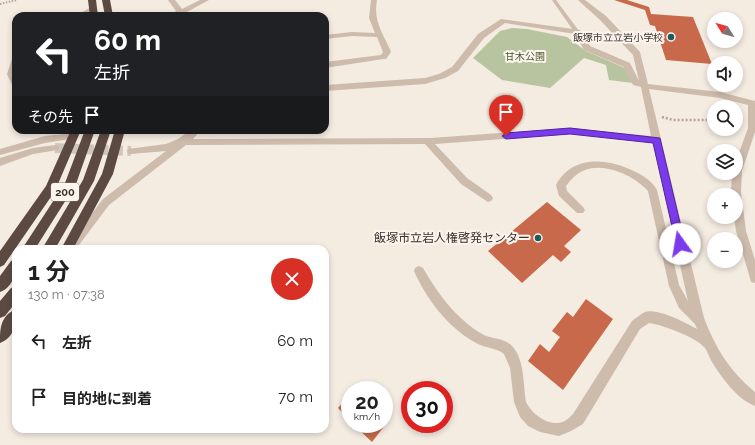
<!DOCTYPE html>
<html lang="ja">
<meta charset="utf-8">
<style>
:root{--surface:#fff;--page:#f6f6f6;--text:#222;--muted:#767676}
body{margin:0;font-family:Raleway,"Noto Sans JP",sans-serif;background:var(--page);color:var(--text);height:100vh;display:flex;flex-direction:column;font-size:15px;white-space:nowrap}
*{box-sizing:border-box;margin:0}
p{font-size:13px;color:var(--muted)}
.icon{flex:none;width:22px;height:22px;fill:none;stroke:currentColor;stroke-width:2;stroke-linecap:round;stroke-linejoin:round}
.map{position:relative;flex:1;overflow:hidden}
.side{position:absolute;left:12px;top:245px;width:317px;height:188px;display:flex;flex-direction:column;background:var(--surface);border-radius:12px;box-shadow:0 2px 6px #0003}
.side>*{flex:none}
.guide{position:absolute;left:12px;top:12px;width:317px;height:122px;border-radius:12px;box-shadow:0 2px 6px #0003;background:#202124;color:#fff;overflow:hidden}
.needle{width:26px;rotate:307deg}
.buttons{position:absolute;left:707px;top:12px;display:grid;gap:8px}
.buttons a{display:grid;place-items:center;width:36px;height:36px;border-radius:50%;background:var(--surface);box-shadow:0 2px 6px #0003;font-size:20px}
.speed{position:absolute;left:341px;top:381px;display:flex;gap:8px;font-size:20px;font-weight:700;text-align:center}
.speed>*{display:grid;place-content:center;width:52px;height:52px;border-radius:50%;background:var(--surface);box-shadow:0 2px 6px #0003;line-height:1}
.speed small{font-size:10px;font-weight:400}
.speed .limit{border:6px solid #d22;background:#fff;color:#111}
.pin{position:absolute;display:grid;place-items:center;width:34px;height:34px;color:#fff;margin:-41px -17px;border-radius:50% 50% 50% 0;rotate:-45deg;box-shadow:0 0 4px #0007}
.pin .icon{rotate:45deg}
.me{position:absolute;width:44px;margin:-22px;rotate:347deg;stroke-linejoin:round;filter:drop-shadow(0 0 3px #0008)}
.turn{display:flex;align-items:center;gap:14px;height:84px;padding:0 16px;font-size:18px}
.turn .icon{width:52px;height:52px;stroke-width:2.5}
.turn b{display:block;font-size:28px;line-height:34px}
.then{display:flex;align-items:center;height:38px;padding:0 16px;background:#0003;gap:8px;font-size:15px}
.round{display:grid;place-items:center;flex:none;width:42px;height:42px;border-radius:21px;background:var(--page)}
.overview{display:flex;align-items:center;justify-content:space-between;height:68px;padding:0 16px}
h1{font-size:24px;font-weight:700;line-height:30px}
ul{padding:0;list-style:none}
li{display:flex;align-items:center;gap:12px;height:56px;padding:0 16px}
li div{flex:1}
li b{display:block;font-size:15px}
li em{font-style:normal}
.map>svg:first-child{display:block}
.green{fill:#b8c4a0}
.building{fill:#c8694b}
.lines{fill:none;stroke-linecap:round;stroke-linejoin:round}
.street-tunnel{stroke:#cfc6bd;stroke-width:10;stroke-dasharray:10 4.5;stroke-linecap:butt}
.path-far1{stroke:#b9a596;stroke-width:2;stroke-dasharray:1.5 1.5;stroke-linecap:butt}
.path{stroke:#b9a596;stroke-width:2.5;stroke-dasharray:2 2;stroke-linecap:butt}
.lane{fill:#cdbbac;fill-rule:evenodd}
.street{fill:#cdbbac;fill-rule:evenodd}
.highway{fill:#5c4a42;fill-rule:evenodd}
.route{fill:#7c3aed;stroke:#51269a}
.poi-dot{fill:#1f5a5e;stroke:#fbf5ee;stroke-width:1.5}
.labels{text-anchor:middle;stroke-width:4;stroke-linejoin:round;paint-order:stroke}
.far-poi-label{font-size:10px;fill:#3b302b;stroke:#fbf5ee;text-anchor:end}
.far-park-label{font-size:10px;fill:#4a5a2e;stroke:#fbf5ee}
.shield{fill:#fbf5ee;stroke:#756b66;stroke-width:1}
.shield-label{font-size:11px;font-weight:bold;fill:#3b302b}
.poi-label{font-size:12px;fill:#3b302b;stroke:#fbf5ee;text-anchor:end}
</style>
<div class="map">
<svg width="755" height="445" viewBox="0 0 755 445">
<rect width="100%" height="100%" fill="#f4ebe1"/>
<path class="green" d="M512,28L527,29L567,37L586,51L625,68L633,83L609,80L606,65L584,58L550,88L502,80L473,58L500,31Z"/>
<path class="building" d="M614,0H627L649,7L651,14L693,17L712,64L666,60L655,26L650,25L645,10Z
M547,202L581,230L564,246L571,252L561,262L553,255L522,283L488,251Z
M586,299L613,319L563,390L528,361L540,344L549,352L560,337L552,331L567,312L573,317Z
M350,394V421L338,408Z
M384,422L386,424L372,442L353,424H384Z"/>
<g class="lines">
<path class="street-tunnel" d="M55,148L131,151"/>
<path class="path-far1" d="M0,4L17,0
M662,117L665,118"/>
<path class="path" d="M662,117L673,120H714"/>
<path class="lane" d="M552,0H556L579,31V33H575Z"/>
<path class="street" d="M168,0H175L182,9L200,0H209L185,13L188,16H168L176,11Z
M371,0H377C373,22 383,33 391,52L386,59H383L325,68V62L381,55L383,52L377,37L352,36L325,39V35L352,32L375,33L369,18Z
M578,0H585L606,16L640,52L648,84L720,92L755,101V132L742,171L741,192L746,231L755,260V283L751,282L750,278L736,231L734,217H736V195H732L731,192L732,173H736V161L748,128V105L720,98L649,89L704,318C715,347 730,372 755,392V406C737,399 722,378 712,362C709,357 708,352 705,348C696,337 663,325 649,323L640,329L583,424L571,431L559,436L540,432L528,426L520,417L514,402L510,368L504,354C497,348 486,348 478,344C449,329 427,300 414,271L415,268L419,266L423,268C438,294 457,320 484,335C492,339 505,338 512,346C525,360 523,384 526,402C532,414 548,427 563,422C567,420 570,417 573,414L632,321C636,318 641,314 645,312C658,308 686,323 697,329L695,324L679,308L669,286L648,191C635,176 605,162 585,170C577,173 571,179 566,186L567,191L583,207L585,210L583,213H577L559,196L556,185C571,157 602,158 627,168C639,173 651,179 657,190L679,285L688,301L653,143L570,134L435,144L467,178L491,195L493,198L491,201L488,202L461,184L425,144L186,145L109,205L76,249H65L103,199L166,151L131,154L128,153L127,151L128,149L166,144L178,139L191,130H201L193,139L431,138L570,128L651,136L641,87L633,85L624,67L584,50L575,34L505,23L484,38L458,71L445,78L425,84L325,91V85L425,78L439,74L452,67L478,34L501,19L580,30L590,46L630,63L639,81L633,55L600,20Z
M91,7L96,8L85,16H76Z
M16,56V88L13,87L7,74L12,59Z
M73,133L77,136L76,138L45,143L0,155V149L45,136Z
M55,145L58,146L59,148L58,150L33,154L0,166V158L33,148Z"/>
<path class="highway" d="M88,0H96L98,16H90Z
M102,0H110L113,16H105Z
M71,130H81L55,191L4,265L0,267V251L46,186Z
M85,130H95L76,184L35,249H22L65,183Z
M101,130H111L94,181L55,249H42L83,180Z
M115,130H125L113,174L73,249H61L102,174Z
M16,259C16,272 14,287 0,292V276L11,261Z
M16,286V302L5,316L0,318V301L11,288Z
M16,309C16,324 15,337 0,343C0,329 0,316 16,309Z"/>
</g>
<path class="route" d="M570,128L660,138L685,244L684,247L680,248L676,244L653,143L570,134L506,139L502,136L506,133Z"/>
<g class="poi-dot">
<circle cx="671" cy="37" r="4"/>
<circle cx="538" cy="238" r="4"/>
</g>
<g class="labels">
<g class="far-poi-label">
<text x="663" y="41">飯塚市立立岩小学校</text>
</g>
<g class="far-park-label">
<text x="525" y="60">甘木公園</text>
</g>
<rect class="shield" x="51" y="183" width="28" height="18" rx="3"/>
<g class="shield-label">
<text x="65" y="196">200</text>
</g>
<g class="poi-label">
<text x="530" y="242">飯塚市立岩人権啓発センター</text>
</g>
</g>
</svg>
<div class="buttons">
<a><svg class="needle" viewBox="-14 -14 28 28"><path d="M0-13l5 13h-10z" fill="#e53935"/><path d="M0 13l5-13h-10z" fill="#767676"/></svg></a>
<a><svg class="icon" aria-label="sound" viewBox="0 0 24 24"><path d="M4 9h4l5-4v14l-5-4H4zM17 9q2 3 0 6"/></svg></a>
<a><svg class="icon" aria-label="search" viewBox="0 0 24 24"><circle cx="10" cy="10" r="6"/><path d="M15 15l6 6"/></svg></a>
<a><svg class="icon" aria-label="layers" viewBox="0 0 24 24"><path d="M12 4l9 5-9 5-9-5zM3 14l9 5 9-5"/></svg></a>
<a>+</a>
<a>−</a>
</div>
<div class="speed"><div>20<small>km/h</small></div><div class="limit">30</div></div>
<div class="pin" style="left:506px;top:136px;background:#d93025"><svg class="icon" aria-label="arrive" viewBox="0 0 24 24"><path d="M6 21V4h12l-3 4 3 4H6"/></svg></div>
<svg class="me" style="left:680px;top:244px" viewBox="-20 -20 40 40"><circle r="19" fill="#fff"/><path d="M0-13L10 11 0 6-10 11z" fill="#7c3aed"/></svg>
<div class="guide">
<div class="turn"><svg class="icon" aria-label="left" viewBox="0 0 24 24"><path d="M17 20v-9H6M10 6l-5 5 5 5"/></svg><div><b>60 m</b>左折</div></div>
<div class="then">その先<svg class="icon" aria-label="arrive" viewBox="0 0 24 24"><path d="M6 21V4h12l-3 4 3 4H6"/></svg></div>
</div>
<section class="side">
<div class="overview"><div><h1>1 分</h1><p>130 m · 07:38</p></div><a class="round" style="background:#d93025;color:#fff"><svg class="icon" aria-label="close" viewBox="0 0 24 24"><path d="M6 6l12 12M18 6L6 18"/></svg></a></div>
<ul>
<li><svg class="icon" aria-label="left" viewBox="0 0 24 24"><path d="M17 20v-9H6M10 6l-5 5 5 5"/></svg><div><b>左折</b></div><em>60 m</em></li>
<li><svg class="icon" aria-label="arrive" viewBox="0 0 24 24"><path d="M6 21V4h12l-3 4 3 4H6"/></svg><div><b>目的地に到着</b></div><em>70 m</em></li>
</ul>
</section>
</div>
